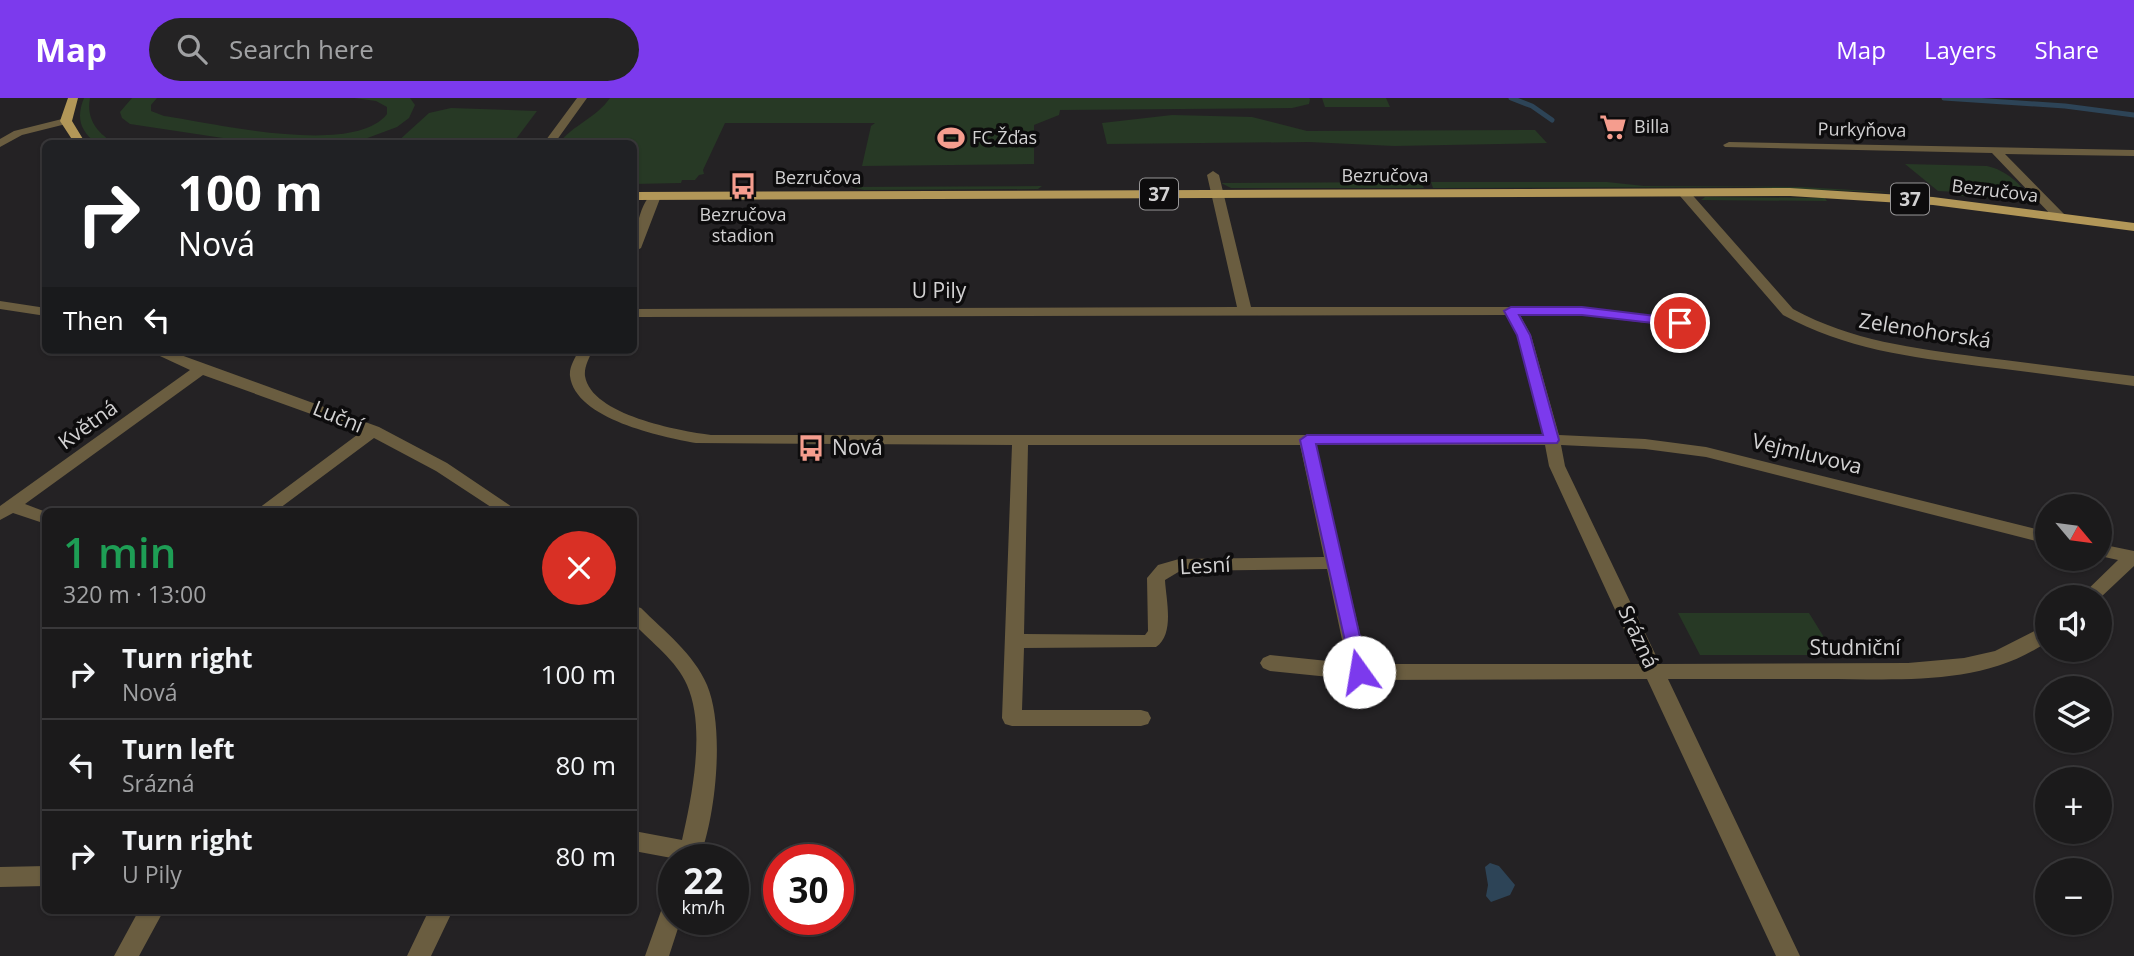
<!DOCTYPE html>
<meta charset="utf-8">
<style>
:root{--surface:#1b1a1b;--page:#242324;--text:#f1f3f6;--muted:#a0a1a3;--line:#39383a;--accent:#7c3aed}
body{margin:0;font-family:"Open Sans",sans-serif;background:var(--page);color:var(--text);height:100vh;display:flex;flex-direction:column;font-size:26px;white-space:nowrap}
*{box-sizing:border-box;margin:0}
p{font-size:23px;color:var(--muted)}
.icon{flex:none;width:38px;height:38px;fill:none;stroke:currentColor;stroke-width:2;stroke-linecap:round;stroke-linejoin:round}
.map{position:relative;flex:1;overflow:hidden}
.sheet{position:absolute;left:42px;top:410px;width:595px;height:406px;display:flex;flex-direction:column;background:var(--surface);border-radius:10px;box-shadow:0 2px 5px #0004,0 0 0 2px var(--line)}
.sheet>*{flex:none}
.guide{position:absolute;left:42px;top:42px;width:595px;height:214px;border-radius:10px;box-shadow:0 2px 5px #0004,0 0 0 2px var(--line);background:#202124;color:#fff;overflow:hidden}
.needle{width:46px;rotate:119deg}
.buttons{position:absolute;left:2035px;top:396px;display:grid;gap:14px}
.buttons a{display:grid;place-items:center;width:77px;height:77px;border-radius:50%;background:var(--surface);box-shadow:0 2px 5px #0004,0 0 0 2px var(--line);font-size:35px}
.speed{position:absolute;left:658px;top:746px;display:flex;gap:14px;font-size:35px;font-weight:700;text-align:center}
.speed>*{display:grid;place-content:center;width:91px;height:91px;border-radius:50%;background:var(--surface);box-shadow:0 2px 5px #0004,0 0 0 2px var(--line);line-height:1}
.speed small{font-size:18px;font-weight:400}
.speed .limit{border:10px solid #d22;background:#fff;color:#111}
.pin{position:absolute;display:grid;place-items:center;width:60px;height:60px;color:#fff;margin:-30px;border:4px solid #fff;border-radius:50%;box-shadow:0 2px 7px #0007}
.me{position:absolute;width:77px;margin:-38px;rotate:347deg;stroke-linejoin:round;filter:drop-shadow(0 0 5px #0008)}
.turn{display:flex;align-items:center;gap:24px;height:147px;padding:0 21px;font-size:32px}
.turn .icon{width:91px;height:91px;stroke-width:2.5}
.turn b{display:block;font-size:49px;line-height:60px}
.then{display:flex;align-items:center;height:66px;padding:0 21px;background:#0003;gap:14px;font-size:26px}
.round{display:grid;place-items:center;flex:none;width:74px;height:74px;border-radius:37px;background:var(--page)}
.headline{display:flex;align-items:center;justify-content:space-between;height:119px;padding:0 21px}
h1{font-size:42px;font-weight:600;line-height:52px;color:#1e9e55}
ul{padding:0;list-style:none}
li{display:flex;align-items:center;gap:21px;height:91px;padding:0 21px;border-top:2px solid var(--line)}
li div{flex:1}
li b{display:block;font-size:26px}
li em{font-style:normal}
header{display:flex;align-items:center;gap:42px;box-sizing:border-box;height:98px;padding:0 35px;background:var(--accent);color:#fff}
header strong{font-size:33px}
nav{display:flex;gap:38px;margin-inline-start:auto;font-size:24px}
.search{width:490px;height:63px;background:var(--page);display:flex;align-items:center;gap:18px;box-sizing:border-box;padding:0 24px;border-radius:38px;color:var(--muted);font-size:26px}
.map>svg:first-child{display:block}
.green{fill:#273925}
.water{fill:#2d4457}
.lines{fill:none;stroke-linecap:round;stroke-linejoin:round}
.stream{stroke:#2d4457;stroke-width:5}
.minor{fill:#6a5d40;fill-rule:evenodd}
.primary{fill:#b29758;fill-rule:evenodd}
.route{fill:#7c3aed;stroke:#51269a;stroke-width:2}
.labels{text-anchor:middle;stroke-width:7;stroke-linejoin:round;paint-order:stroke}
.far-poi-label{font-size:18px;fill:#d2d1d2;stroke:#0d0c0d;text-anchor:start}
.far-street-label{font-size:18px;fill:#d2d1d2;stroke:#0d0c0d}
.shield{fill:#0d0c0d;stroke:#979697;stroke-width:2}
.shield-label{font-size:19px;font-weight:bold;fill:#d2d1d2}
.street-label{font-size:21px;fill:#d2d1d2;stroke:#0d0c0d}
.poi-label{font-size:21px;fill:#d2d1d2;stroke:#0d0c0d;text-anchor:start}
</style>
<header>
<strong>Map</strong>
<div class="search"><svg class="icon" aria-label="search" viewBox="0 0 24 24"><circle cx="10" cy="10" r="6"/><path d="M15 15l6 6"/></svg>Search here</div>
<nav><a>Map</a><a>Layers</a><a>Share</a></nav>
</header>
<div class="map">
<svg width="2134" height="858" viewBox="0 0 2134 858">
<rect width="100%" height="100%" fill="#242224"/>
<path class="green" d="M84,0H90C86,21 97,35 114,45H96C80,32 76,20 84,0Z
M132,0H157L151,7V13L164,18C213,25 354,59 387,16V9L376,3L354,0H410L415,7L409,20L397,29L354,45H256L130,26L122,20L120,14Z
M610,0H1309L1310,1L1309,6L1292,10L1060,12L1059,17L1034,27V66L862,68L871,28L875,25H725L703,72L704,76L699,77L695,82H682L681,85L634,86V46L559,45C573,27 596,20 610,0Z
M1322,0H1386L1390,9H1325Z
M451,10L537,13L513,45H396L429,15Z
M1172,17L1252,19L1307,33L1535,32L1547,45L1394,48L1309,44L1107,46L1102,25Z
M1905,66L1987,68C2006,72 2023,87 2032,104L1962,98L1957,94L1938,93Z
M1421,84L1424,90H1231L1221,85Z
M1431,84H1607L1644,88L1801,89L1905,95L1746,89L1433,90Z
M1042,88L1038,91L864,92L850,89Z
M1705,99L1825,100L1827,103L1701,102Z
M1678,515H1809L1835,557H1700Z"/>
<path class="water" d="M1490,765L1499,768L1515,787L1510,797L1491,804L1486,798L1488,787L1485,769Z"/>
<g class="lines">
<path class="stream" d="M1511,0L1532,8L1552,22
M1944,0L2065,8L2134,17"/>
<path class="minor" d="M577,0H587L554,46H543Z
M66,20L72,23L70,25L22,37L0,49V41L14,33Z
M1729,44L2134,52V58L2005,56L2064,116L2066,119L2060,123L2056,122L1992,55L1725,49L1723,47Z
M1213,73L1219,77L1251,209H1582L1685,222V228L1680,229L1582,217H1520L1531,237L1559,337L1645,341L1706,349L2048,434V446L1706,359L1645,351L1561,347L1565,368L1660,566L1908,565L1964,560L1995,553L2048,526V543C1985,589 1896,581 1823,581C1771,581 1719,581 1668,581L1800,858H1776L1647,581L1359,582L1270,573L1263,570L1260,565L1263,560L1270,557L1347,565L1327,471L1180,473L1165,482C1166,502 1175,536 1156,549L1024,550L1022,612H1141L1148,614L1151,620L1148,626L1141,628H1012L1005,626L1002,620L1012,347L696,345C662,339 575,321 570,278C569,269 575,260 579,252H593C589,260 584,269 585,278C591,317 680,333 711,337H1543L1517,237L1506,217L634,219V211L1237,209L1207,77ZM1028,347H1300L1324,459L1179,461L1158,467L1147,480L1148,533L1145,537L1024,536ZM1316,347H1545L1549,368L1640,566H1367Z
M1684,91L1688,92L1793,211C1852,243 1913,250 1979,259C2031,265 2082,272 2134,278V288C2082,281 2031,274 1979,268C1910,259 1845,251 1783,217L1680,98L1678,95Z
M655,94L661,98L641,150L634,154C634,138 640,101 655,94Z
M0,203L46,210V218L0,211Z
M147,252H167L379,329L447,365L518,413H497L436,373L374,340L276,413H255L361,334L203,277L25,406L46,414V426L13,415L0,422V408L190,272Z
M2100,446L2134,453V468L2100,500L2080,499L2118,462L2100,458Z
M634,508L641,510C664,533 694,556 707,587C725,629 716,719 699,761H677L634,753V733L682,742C692,698 706,630 687,587C677,563 651,544 634,526Z
M46,768V788L0,789V769Z
M674,796V821H681L669,858H645L666,799Z
M139,812H164L139,858H114Z
M429,812H453L431,858H407Z"/>
<path class="primary" d="M68,0H78L72,23L86,46H75L60,23Z
M1790,90L1933,99L2134,125V133L1933,107L1790,98L634,102V94Z"/>
</g>
<path class="route" d="M1511,209H1582L1680,221L1686,225L1680,228L1582,217H1519L1530,237L1559,342L1557,345L1316,346L1368,574L1365,579H1353L1300,342L1307,337H1543L1517,237L1504,213Z"/>
<defs>
<symbol id="supermarket-bare" viewBox="-9 -9 18 18"><path d="M-6-5.5h2.5l.6 2H6L4.5 2H-2.5L-4.4-4H-6ZM-1.5 3.2a1.3 1.3 0 1 0 .1 0ZM3 3.2a1.3 1.3 0 1 0 .1 0Z" fill="#f59d8e" stroke="#0d0c0d" stroke-width="2.5" paint-order="stroke"/></symbol>
<symbol id="stadium-bare" viewBox="-9 -9 18 18"><path d="M0-5a6.5 5 0 1 0 0 10a6.5 5 0 1 0 0-10ZM-3.5-1.8h7v3.6h-7Z" fill="#f59d8e" stroke="#0d0c0d" stroke-width="2.5" paint-order="stroke"/></symbol>
<symbol id="bus-bare" viewBox="-9 -9 18 18"><path d="M-5-6H5V4H4V6H2V4H-2V6H-4V4H-5ZM-3.5-4V0h7V-4ZM-3.5 1.2v1.5H-2V1.2ZM2 1.2v1.5H3.5V1.2Z" fill="#f59d8e" stroke="#0d0c0d" stroke-width="2.5" paint-order="stroke"/></symbol>
</defs>
<g fill-rule="evenodd">
<use href="#supermarket-bare" x="1594" y="10" width="38" height="38"/>
<use href="#stadium-bare" x="932" y="21" width="38" height="38"/>
<use href="#bus-bare" x="724" y="69" width="38" height="38"/>
<use href="#bus-bare" x="792" y="331" width="38" height="38"/>
</g>
<g class="labels">
<g class="far-poi-label">
<text x="1634" y="35">Billa</text>
<text x="972" y="46">FC Žďas</text>
<text x="743" y="123" text-anchor="middle">Bezručova<tspan x="743" dy="21">stadion</tspan></text>
</g>
<g class="far-street-label">
<text transform="translate(1862 32) rotate(1)" y="6">Purkyňova</text>
<text x="1385" y="84">Bezručova</text>
<text x="818" y="86">Bezručova</text>
<text transform="translate(1995 93) rotate(7)" y="6">Bezručova</text>
</g>
<g class="shield">
<rect x="1140" y="80.5" width="38" height="31" rx="5"/>
<rect x="1891" y="85.5" width="38" height="31" rx="5"/>
</g>
<g class="shield-label">
<text x="1159" y="103">37</text>
<text x="1910" y="108">37</text>
</g>
<g class="street-label">
<text x="939" y="200">U Pily</text>
<text transform="translate(1925 233) rotate(9)" y="7">Zelenohorská</text>
<text transform="translate(338 319) rotate(22)" y="7">Luční</text>
<text transform="translate(88 327) rotate(-36)" y="7">Květná</text>
<text transform="translate(1807 356) rotate(14)" y="7">Vejmluvova</text>
<text transform="translate(1205 468) rotate(-3)" y="7">Lesní</text>
<text transform="translate(1638 539) rotate(65)" y="7">Srázná</text>
<text x="1855" y="557">Studniční</text>
</g>
<g class="poi-label">
<text x="832" y="357">Nová</text>
</g>
</g>
</svg>
<div class="buttons">
<a><svg class="needle" viewBox="-14 -14 28 28"><path d="M0-13l5 13h-10z" fill="#e53935"/><path d="M0 13l5-13h-10z" fill="#a0a1a3"/></svg></a>
<a><svg class="icon" aria-label="sound" viewBox="0 0 24 24"><path d="M4 9h4l5-4v14l-5-4H4zM17 9q2 3 0 6"/></svg></a>
<a><svg class="icon" aria-label="layers" viewBox="0 0 24 24"><path d="M12 4l9 5-9 5-9-5zM3 14l9 5 9-5"/></svg></a>
<a>+</a>
<a>−</a>
</div>
<div class="speed"><div>22<small>km/h</small></div><div class="limit">30</div></div>
<div class="pin" style="left:1680px;top:225px;background:#d93025"><svg class="icon" aria-label="arrive" viewBox="0 0 24 24"><path d="M6 21V4h12l-3 4 3 4H6"/></svg></div>
<svg class="me" style="left:1359px;top:574px" viewBox="-20 -20 40 40"><circle r="19" fill="#fff"/><path d="M0-13L10 11 0 6-10 11z" fill="#7c3aed"/></svg>
<div class="guide">
<div class="turn"><svg class="icon" aria-label="right" viewBox="0 0 24 24"><path d="M7 20v-9h11M14 6l5 5-5 5"/></svg><div><b>100 m</b>Nová</div></div>
<div class="then">Then<svg class="icon" aria-label="left" viewBox="0 0 24 24"><path d="M17 20v-9H6M10 6l-5 5 5 5"/></svg></div>
</div>
<section class="sheet">
<div class="headline"><div><h1>1 min</h1><p>320 m · 13:00</p></div><a class="round" style="background:#d93025;color:#fff"><svg class="icon" aria-label="close" viewBox="0 0 24 24"><path d="M6 6l12 12M18 6L6 18"/></svg></a></div>
<ul>
<li><svg class="icon" aria-label="right" viewBox="0 0 24 24"><path d="M7 20v-9h11M14 6l5 5-5 5"/></svg><div><b>Turn right</b><p>Nová</p></div><em>100 m</em></li>
<li><svg class="icon" aria-label="left" viewBox="0 0 24 24"><path d="M17 20v-9H6M10 6l-5 5 5 5"/></svg><div><b>Turn left</b><p>Srázná</p></div><em>80 m</em></li>
<li><svg class="icon" aria-label="right" viewBox="0 0 24 24"><path d="M7 20v-9h11M14 6l5 5-5 5"/></svg><div><b>Turn right</b><p>U Pily</p></div><em>80 m</em></li>
</ul>
</section>
</div>
